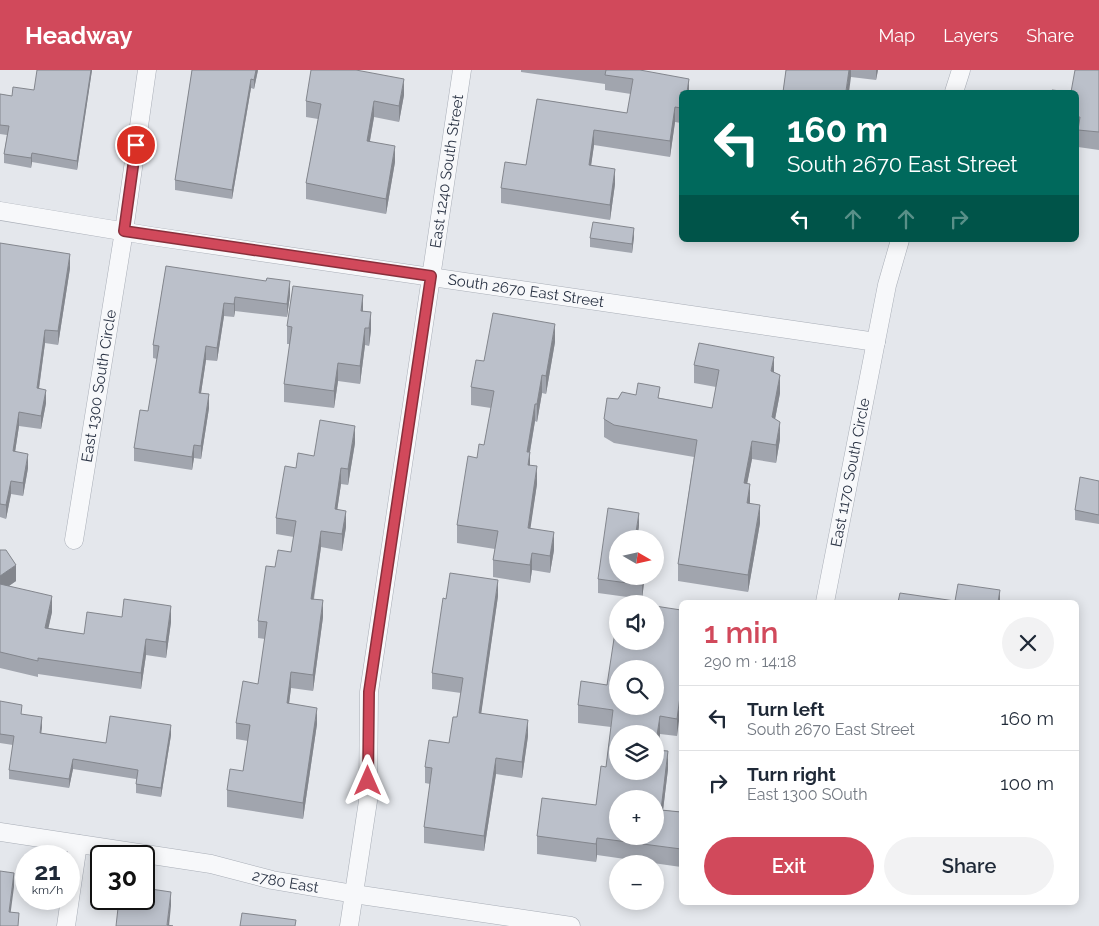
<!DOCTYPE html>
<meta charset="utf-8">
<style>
:root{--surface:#fff;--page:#f2f2f3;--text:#1f2937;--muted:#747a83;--line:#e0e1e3;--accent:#d1495b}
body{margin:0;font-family:Raleway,sans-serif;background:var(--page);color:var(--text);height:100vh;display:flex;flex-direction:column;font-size:19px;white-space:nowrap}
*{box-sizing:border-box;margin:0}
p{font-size:16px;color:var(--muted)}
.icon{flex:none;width:28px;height:28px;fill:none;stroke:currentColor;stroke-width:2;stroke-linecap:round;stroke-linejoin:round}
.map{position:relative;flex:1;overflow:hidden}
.drawer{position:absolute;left:679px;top:530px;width:400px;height:305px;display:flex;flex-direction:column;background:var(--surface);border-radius:8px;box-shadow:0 2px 12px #0003}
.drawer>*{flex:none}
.banner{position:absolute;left:679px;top:20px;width:400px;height:152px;border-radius:8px;box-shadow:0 2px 12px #0003;background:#00695c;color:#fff;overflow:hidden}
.needle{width:32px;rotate:99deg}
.buttons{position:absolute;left:609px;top:460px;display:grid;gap:10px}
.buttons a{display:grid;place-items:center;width:55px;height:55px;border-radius:50%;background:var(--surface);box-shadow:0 2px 12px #0003;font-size:25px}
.speed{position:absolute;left:15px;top:775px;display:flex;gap:10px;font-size:25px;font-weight:700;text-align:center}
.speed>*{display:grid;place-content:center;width:65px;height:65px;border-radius:50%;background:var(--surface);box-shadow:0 2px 12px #0003;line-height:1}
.speed small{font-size:12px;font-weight:400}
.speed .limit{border:2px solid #111;border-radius:8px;background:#fff;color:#111}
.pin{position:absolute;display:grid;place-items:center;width:42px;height:42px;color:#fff;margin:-21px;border:2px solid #fff;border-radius:50%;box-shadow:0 1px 5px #0007}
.me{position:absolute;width:55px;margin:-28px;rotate:0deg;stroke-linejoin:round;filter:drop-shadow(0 0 4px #0008)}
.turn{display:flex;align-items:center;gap:18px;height:105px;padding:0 25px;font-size:22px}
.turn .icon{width:65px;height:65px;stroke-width:2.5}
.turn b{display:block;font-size:35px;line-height:42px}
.lanes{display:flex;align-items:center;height:48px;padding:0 25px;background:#0003;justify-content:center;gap:25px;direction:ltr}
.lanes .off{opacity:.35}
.round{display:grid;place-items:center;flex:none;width:52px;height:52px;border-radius:26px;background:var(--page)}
.overview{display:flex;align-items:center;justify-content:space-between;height:85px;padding:0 25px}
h1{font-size:30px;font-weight:600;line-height:38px;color:var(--accent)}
.primary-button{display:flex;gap:10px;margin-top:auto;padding:10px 25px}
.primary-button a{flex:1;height:58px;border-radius:30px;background:var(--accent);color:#fff;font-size:20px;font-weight:600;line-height:58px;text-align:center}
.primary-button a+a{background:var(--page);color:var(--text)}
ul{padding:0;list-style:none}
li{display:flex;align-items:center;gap:15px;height:65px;padding:0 25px;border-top:1px solid var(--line)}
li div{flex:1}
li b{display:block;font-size:19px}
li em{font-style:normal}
header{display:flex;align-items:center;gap:30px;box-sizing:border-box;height:70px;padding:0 25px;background:var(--accent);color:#fff}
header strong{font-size:24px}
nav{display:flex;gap:28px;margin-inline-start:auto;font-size:18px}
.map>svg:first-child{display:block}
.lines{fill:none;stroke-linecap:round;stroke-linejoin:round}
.street-casing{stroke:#a9aeb7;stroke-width:19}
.street{stroke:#f7f8fa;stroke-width:18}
.wall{fill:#a1a5ae}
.shaded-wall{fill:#83868d}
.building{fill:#bbc0ca;stroke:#83868d;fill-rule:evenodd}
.route-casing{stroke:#882f3b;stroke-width:12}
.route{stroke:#d1495b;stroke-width:9}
.labels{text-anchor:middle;stroke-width:4;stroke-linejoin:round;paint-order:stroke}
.street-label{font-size:15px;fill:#2b3445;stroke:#f4f6f9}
</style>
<header>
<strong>Headway</strong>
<nav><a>Map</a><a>Layers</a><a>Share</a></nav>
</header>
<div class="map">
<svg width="1099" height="856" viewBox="0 0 1099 856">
<rect width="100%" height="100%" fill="#e4e7ec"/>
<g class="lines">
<defs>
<g id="street">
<path d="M954,22L961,0"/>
<path id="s1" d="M0,141L151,166L876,272"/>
<path id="s2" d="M74,470L124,161L147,0"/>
<path id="s3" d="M825,532L887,215L900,170"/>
<path id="s4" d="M0,762L211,794L272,810L354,824L571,856"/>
<path d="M66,856L78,774"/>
<path id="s5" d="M349,856L368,731L369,622L462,0"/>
</g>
</defs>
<use href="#street" class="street-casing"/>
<use href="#street" class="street"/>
</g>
<path class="wall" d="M92,0L77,100L32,92L31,98L4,93V84L7,65L0,64V24L12,26L34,20Z
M192,0H258L254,19L251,18L232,129L175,120V110Z
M521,0H642L689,22H681V53L675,52L670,87L594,75L591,95L615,114L610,150L501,133V118L526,95L537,29L627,43L631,24L605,20V14L521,2Z
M786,0H878L876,10L851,7L783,22Z
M1099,0V80L1078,77V64H1076V22Z
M404,25L399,52L374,47L370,71L395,92L386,144L306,129V113L318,49L306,47V31Z
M634,167L632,183L590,177V168Z
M0,173L70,198L58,275L45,273L39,319L46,333L41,359L19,356L15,382L28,398L23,426L11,424L6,449L0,447Z
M166,196L290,225L287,247L235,241L234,247L224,246L217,291L206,290L201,323L209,338L201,389L194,388L192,400L134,391V378L148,341L157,289L153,288V275Z
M363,241L371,260L369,276L365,275L360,314L338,311L334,338L284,332V314L290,274H287V256Z
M555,272L546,324L542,323L537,352L535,351L530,382V395L537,414L530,458L554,480L550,503L532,500L530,513L493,507V490L495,479L457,473V455L477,388L484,375L491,338L471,335V317L484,291Z
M694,295L774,302L780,323L775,349L780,369L776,393L752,389L747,413L750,431V433L760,453L748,522L678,511V494L694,387L614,373L604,367V349L618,329L636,325L660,328L712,338L716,317L694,313Z
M355,373L348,415L341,414L337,440L346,457L342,481L321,477L314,529L323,547L313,621L291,618L289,633L317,654L303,749L227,737V720L243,701L248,671L236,669V653L258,614L265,569L258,568V551L275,497L291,482L294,467L276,464V448L296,398Z
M1099,411V454L1075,450V440Z
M639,456L638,462L649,469L642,529L598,523V509Z
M0,480L16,511L9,516L52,542L48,558L84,564L122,547L171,552L166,588L146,585L141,619L38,604V607L0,598Z
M498,526L481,643L528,666L522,708L496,704L484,781L424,773V757L430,714L425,713V697L449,673L457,647L461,623L432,619V603L446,529Z
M681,540L677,666L660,664L658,680L668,699L663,740L681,742V797L597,785L596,792L537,784V766L596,735L606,697L611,657L578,653V635L607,615L618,571Z
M0,631L42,657L41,663L106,673L171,665L161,727L136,723V709L73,699L69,718L9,709V700L13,675L0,673Z"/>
<path class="shaded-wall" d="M91,0H92L77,100V91Z
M256,0H258L254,19V10Z
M849,0H851V7L849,22H846Z
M876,0H878L876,10Z
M251,9V18L232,129V120Z
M404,9V25L399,52V36Z
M689,9V22H687Z
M374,31V47L367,87V71Z
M675,37V52L670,87V71Z
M594,60V75L589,110V95Z
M395,76V92L386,144V129Z
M32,83V92L31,98V88Z
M615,99V114L610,150V135Z
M634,158V167L632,183V174Z
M70,184V198L58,275V261Z
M290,211V225L287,247V234Z
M363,225V243L361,241Z
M235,227V241L234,247V234Z
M224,233V246L217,291V278Z
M371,242V260L369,276V258Z
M555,254V272L546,324V306Z
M365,258V275L360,314V296Z
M45,260V273L37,332V318Z
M206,276V290L199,336V323Z
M774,287V304L771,301Z
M338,293V311L334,338V321Z
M542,305V323L537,352V334Z
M780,305V323L772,365V347Z
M46,320V333L41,359V346Z
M209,324V338L201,389V376Z
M535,334V351L527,399V382Z
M19,342V356L13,395V381Z
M780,352V369L776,393V375Z
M355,356V373L348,415V399Z
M752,371V389L744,430V413Z
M194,375V388L192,400V387Z
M530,382V400L528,395Z
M28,384V398L23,426V413Z
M537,396V414L528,475V458Z
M341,398V414L335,455V439Z
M11,411V424L6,449V435Z
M750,414V431L747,451V433Z
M760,435V453L748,522V505Z
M346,441V457L342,481V464Z
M639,443V456L637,469L636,462Z
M321,461V477L311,545V529Z
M554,462V480L550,503V486Z
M532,483V500L530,513V495Z
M16,495V511L0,522V506Z
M643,506H645L642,529V515Z
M498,510V526L479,659V643Z
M1000,520V532H998Z
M52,526V542L45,574V558Z
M323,530V547L313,621V605Z
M171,536V552L166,588V572Z
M146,569V585L141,619V603Z
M291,602V618L287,649V633Z
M681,619V636L677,666V649Z
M317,638V654L303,749V733Z
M660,646V664L655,696V678Z
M42,647V657L40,672V663Z
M528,650V666L522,708V692Z
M171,655V665L161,727V718Z
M668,681V699L661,757V740Z
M496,688V704L484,781V766Z
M73,689V699L69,718V709Z
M597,768V785L596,792V774Z
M14,803V817L9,855V842Z
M171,822V836L169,856H167Z"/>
<path class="building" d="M37,0H91L77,91L32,83L31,88L4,84L9,56L0,55V24L12,26L13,17L34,20Z
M192,0H256L254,10L251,9L232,120L175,110Z
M311,0H356L404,9L399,36L374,31L367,71L395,76L386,129L306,113L321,34L306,31Z
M606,0H640L689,9L687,22H681V38L675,37L670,71L594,60L589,95L615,99L610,135L501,118L505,92L526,95L537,29L627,43L633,9L605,5Z
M786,0H849L846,21L853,22H783Z
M1075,0H1099V62L1078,60L1080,47H1076V22H1071Z
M1052,20L1069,22H1051Z
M593,152L634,158L632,174L590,168Z
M0,173L70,184L58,261L45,260L37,318L46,320L41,346L19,342L13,381L28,384L23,413L11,411L6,435L0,434Z
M166,196L266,211L267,208L290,211L287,234L235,227L234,234L224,233L217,278L206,276L199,323L209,324L201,376L194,375L192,387L134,378L140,340L148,341L159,276L153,275Z
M293,216L363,225L361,241L371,242L369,258H365L360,296L338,293L334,321L284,314L292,257L287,256Z
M493,243L555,254L546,306L542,305L537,334H535L527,382H530L528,395L537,396L528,458L554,462L550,486L532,483L530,495L493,490L498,461L457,455L468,386L477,388L479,374L484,375L494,321L471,317L476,290L484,291Z
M699,273L774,287L771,301L780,305L772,347L780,352L776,375L752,371L744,413L750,414L747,433L760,435L748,505L678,494L697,370L614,355L604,349L607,328L618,329L622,322L636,325L638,313L660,317L658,328L712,338L719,300L694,295Z
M320,350L355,356L348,399L341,398L335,439L346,441L342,464L321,461L311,529L323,530L313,605L291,602L287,633L317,638L303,733L227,720L230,699L243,701L250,655L236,653L243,611L258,614L267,552L258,551L266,496L275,497L278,480L291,482L296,451L276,448L285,396L296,398L298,383L314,386Z
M1080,407L1099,411V445L1075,440Z
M608,438L639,443L636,462L649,464L648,469H618V506H643L642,515L598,509Z
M0,480H6L16,495L0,506Z
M450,503L498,510L479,643L528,650L522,692L496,688L484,766L424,757L432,698L425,697L429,670L449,673L453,647H457L463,608L432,603L443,528L446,529Z
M0,514L52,526L45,558L84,564L87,542L122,547L124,529L171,536L166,572L146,569L141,603L38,588V591L0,582Z
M958,514L1000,520L998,532H898L900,523L955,531Z
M655,536L681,540V619L677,649L660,646L655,678V664H618V701H655V680L668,681L661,740L681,742V779L597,768L596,774L537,766L542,728L596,735L601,696L606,697L613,640L578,635L581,611L607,615L615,562H618V571H655ZM618,599H655V636H618ZM618,729H655V766H618Z
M0,631L22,635L21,644L42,647L40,663L106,673L110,646L171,655L161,718L136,714L138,700L73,689L69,709L9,700L14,666L0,664Z
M0,801L14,803L9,842L19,843L18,856H0Z
M144,818L171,822L167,855L173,856H116L119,829L137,832V829H144Z
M242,843L296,850L295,856H240Z"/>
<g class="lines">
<defs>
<path id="route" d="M136,75L124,161L431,206L369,622L368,711"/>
</defs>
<use href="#route" class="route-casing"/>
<use href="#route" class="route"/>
</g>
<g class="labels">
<g class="street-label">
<text dy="5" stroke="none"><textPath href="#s5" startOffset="762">East 1240 South Street</textPath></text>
<text dy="5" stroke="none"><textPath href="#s1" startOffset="532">South 2670 East Street</textPath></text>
<text dy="5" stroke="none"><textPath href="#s2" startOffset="156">East 1300 South Circle</textPath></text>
<text dy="5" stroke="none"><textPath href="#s3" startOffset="132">East 1170 South Circle</textPath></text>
<text dy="5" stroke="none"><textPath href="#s4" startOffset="290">2780 East</textPath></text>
</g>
</g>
</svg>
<div class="buttons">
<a><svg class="needle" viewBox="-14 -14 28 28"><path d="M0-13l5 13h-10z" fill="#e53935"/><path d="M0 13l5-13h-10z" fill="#747a83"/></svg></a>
<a><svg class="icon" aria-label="sound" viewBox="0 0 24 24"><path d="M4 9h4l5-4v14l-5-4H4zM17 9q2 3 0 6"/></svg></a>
<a><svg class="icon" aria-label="search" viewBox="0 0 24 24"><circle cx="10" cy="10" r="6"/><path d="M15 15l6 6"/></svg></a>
<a><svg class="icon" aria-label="layers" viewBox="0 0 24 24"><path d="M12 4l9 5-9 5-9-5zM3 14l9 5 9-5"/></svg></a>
<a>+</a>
<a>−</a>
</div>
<div class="speed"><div>21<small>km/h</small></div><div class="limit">30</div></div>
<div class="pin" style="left:136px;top:75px;background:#d93025"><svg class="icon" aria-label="arrive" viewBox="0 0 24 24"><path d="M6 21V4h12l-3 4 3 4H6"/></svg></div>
<svg class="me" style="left:368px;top:711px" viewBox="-20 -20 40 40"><path d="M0-17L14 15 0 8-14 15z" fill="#d1495b" stroke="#fff" stroke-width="4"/></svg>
<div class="banner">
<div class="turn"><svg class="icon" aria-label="left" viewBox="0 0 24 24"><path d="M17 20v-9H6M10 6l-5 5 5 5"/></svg><div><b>160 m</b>South 2670 East Street</div></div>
<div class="lanes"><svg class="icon" aria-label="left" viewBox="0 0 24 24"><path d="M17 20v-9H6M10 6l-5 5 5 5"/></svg><svg class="icon off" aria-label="ahead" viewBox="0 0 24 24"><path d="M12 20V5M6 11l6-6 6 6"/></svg><svg class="icon off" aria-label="ahead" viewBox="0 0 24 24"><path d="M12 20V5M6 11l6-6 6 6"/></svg><svg class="icon off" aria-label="right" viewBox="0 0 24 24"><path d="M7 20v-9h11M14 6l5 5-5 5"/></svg></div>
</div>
<section class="drawer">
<div class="overview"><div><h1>1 min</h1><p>290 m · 14:18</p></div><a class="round"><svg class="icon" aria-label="close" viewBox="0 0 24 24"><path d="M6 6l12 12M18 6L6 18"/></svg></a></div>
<ul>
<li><svg class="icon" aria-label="left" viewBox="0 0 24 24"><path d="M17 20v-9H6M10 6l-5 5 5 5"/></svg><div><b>Turn left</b><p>South 2670 East Street</p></div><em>160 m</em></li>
<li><svg class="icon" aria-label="right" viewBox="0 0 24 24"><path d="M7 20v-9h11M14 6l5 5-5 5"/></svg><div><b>Turn right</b><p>East 1300 SOuth</p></div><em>100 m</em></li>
</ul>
<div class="primary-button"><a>Exit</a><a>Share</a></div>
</section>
</div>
